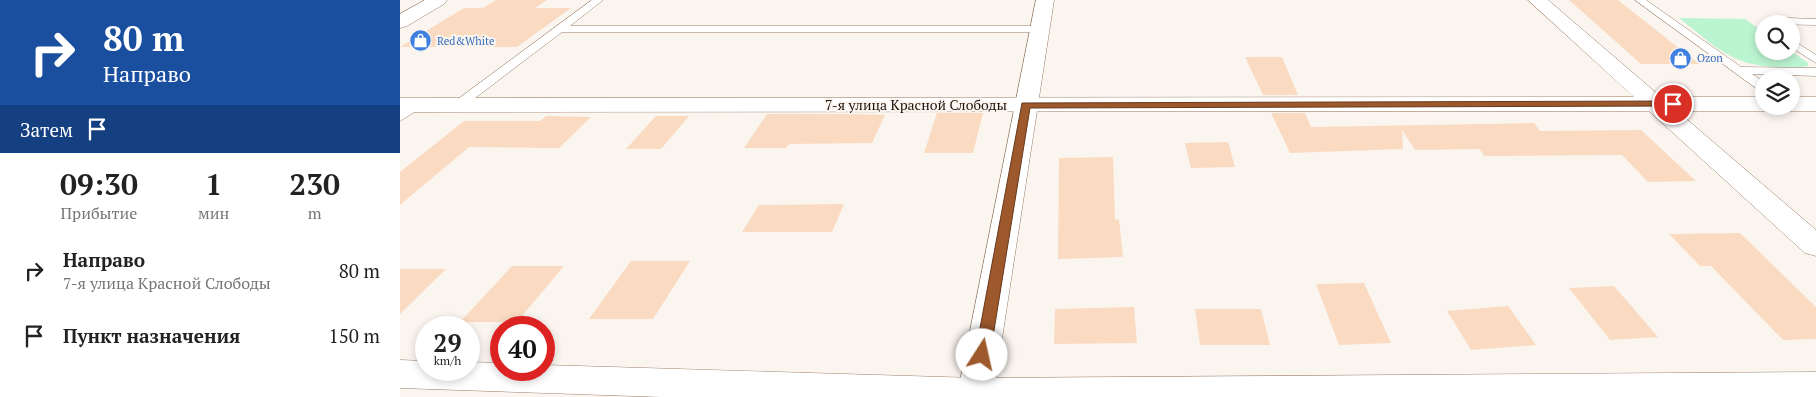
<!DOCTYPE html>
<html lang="ru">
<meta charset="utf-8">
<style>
:root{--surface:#fff;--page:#f2f2f2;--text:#222;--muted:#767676}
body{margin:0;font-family:"PT Serif",serif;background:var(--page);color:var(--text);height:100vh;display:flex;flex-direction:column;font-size:19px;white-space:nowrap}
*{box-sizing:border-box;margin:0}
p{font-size:16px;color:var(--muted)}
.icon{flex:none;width:28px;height:28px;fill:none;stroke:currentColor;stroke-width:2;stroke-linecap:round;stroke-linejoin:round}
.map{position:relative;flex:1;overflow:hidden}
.details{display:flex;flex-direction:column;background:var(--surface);width:400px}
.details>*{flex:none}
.hud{background:#1a4fa0;color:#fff;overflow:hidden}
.tools{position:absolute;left:1355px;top:15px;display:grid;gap:10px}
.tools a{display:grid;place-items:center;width:45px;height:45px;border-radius:50%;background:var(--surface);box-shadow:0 2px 8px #0003;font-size:25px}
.speed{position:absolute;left:15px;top:316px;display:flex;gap:10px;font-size:25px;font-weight:700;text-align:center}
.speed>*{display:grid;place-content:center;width:65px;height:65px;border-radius:50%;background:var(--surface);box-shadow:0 2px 8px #0003;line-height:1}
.speed small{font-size:12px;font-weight:400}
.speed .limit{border:8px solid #d22;background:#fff;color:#111}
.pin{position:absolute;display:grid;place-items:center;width:42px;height:42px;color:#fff;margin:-21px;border:2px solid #fff;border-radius:50%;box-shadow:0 1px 5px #0007}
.me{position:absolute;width:55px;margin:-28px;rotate:10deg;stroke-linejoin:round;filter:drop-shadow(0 0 4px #0008)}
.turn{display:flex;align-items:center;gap:18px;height:105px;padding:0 20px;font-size:22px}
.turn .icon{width:65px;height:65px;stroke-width:2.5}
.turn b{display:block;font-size:35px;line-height:42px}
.then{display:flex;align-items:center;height:48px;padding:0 20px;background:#0003;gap:10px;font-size:19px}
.eta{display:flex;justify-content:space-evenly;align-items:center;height:85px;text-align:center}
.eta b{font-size:30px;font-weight:600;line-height:35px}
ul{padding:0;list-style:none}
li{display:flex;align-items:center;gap:15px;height:65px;padding:0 20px}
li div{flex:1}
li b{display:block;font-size:19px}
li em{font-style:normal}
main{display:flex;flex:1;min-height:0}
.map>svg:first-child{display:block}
.green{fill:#bbf4d1}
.building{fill:#fadbc2}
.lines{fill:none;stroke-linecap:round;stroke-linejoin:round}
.lane-casing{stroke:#997d67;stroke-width:1}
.street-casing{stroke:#997d67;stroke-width:1}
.secondary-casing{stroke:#997d67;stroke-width:1}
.lane{fill:#fff;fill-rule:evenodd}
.street{fill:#fff;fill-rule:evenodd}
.secondary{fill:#fff;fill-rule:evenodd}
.route{fill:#9d582c;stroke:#66391d}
.labels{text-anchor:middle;stroke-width:4;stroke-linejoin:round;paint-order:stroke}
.far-shop-label{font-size:11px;fill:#366cbe;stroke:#fbf5f0;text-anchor:start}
.street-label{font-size:14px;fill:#1e130b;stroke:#fbf5f0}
</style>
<main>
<section class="details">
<div class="hud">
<div class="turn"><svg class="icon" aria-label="right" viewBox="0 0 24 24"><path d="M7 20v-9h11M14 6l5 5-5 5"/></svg><div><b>80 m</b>Направо</div></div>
<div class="then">Затем<svg class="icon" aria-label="arrive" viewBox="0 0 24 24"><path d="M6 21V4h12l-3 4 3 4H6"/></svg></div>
</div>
<div class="eta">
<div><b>09:30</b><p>Прибытие</p></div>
<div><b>1</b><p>мин</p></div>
<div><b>230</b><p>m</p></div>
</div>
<ul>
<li><svg class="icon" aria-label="right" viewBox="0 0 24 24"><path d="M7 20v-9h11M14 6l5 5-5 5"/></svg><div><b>Направо</b><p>7-я улица Красной Слободы</p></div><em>80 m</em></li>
<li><svg class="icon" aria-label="arrive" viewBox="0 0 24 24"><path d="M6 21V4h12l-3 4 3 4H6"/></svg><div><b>Пункт назначения</b></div><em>150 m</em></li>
</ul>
</section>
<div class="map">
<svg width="1416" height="397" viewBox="0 0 1416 397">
<rect width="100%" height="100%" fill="#fbf5f0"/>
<path class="green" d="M1279,18L1345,19L1364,32V51H1391L1408,63V66C1399,68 1389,67 1381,67C1332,67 1315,46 1279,18Z"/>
<path class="building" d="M96,0H147L135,8H171L117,47H0L64,8H83Z
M1169,0H1218L1299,64H1241Z
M845,57H882L898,95H863Z
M537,113H583L573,153H524Z
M871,113H905L911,127L1134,123L1140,131L1241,130L1296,181L1248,182L1222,155L1084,156L1080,149L1015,150L1002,130L1003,149L890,153Z
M367,114H451L485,115L472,143L389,144L386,148H344Z
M146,116L191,117L159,148L69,147L0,205V172L64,121H140Z
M256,116H289L261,149H226Z
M828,142L835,167L791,168L785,143Z
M713,157L715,220L719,219L723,257L658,259L659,158Z
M444,204L432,232H342L359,205Z
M1340,233L1416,307V339L1383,340L1311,266H1300L1269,234Z
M231,261H290L253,319H189Z
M112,266H164L117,322H60Z
M0,269H46L0,314Z
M964,283L991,343L939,345L916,284Z
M1214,286L1258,337L1210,340L1169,288Z
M1108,306L1136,345L1071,350L1047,311Z
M734,307L737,343L654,344L655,309Z
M795,309H861L870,345H800Z"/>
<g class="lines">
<defs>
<path id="lane" d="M192,0H203L170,26H640L645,29L640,32H162L62,108H54L52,105L54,102Z
M1235,0H1246L1341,67L1416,68V76L1352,74L1364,82V92L1360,91Z
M1388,18L1416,19V25L1368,24L1369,22Z
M1391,39L1416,55V63L1391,47Z
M17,101L21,102L23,105L21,108L0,121V111Z"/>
<path id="street" d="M1128,0H1148L1261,97H1364V106H1374L1372,109L1364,111H1277L1416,230V256L1405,253L1249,111L0,112V98L1234,97Z
M1391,97H1416V111H1391L1383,109L1381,106H1391Z
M0,360L26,361V370H69V362L101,363V370H144V365L576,378L1416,372V397H262L0,388Z"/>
<path id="secondary" d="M25,0H47L44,4L7,26L0,28V14Z
M636,0H654L593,397H557Z"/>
</defs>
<use href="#lane" class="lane-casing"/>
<use href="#street" class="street-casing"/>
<use href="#secondary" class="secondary-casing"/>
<use href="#lane" class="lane"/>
<use href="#street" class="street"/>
<use href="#secondary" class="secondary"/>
</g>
<path class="route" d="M1273,101L1278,104L1276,106L630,108L590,355L587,359L582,360L577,359L575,355L622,103Z"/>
<defs>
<symbol id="shop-disc" viewBox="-11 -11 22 22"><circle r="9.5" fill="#3f7fe0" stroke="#fbf5f0"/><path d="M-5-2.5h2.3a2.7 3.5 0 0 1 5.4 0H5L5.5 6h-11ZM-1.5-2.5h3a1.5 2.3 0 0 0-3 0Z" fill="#fff"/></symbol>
</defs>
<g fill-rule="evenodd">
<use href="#shop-disc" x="8" y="28" width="25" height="25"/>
<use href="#shop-disc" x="1268" y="46" width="25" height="25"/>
</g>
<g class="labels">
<g class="far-shop-label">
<text x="37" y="45">Red&amp;White</text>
<text x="1297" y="62">Ozon</text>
</g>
<g class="street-label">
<text x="516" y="110">7-я улица Красной Слободы</text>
</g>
</g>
</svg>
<div class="tools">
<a><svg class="icon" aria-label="search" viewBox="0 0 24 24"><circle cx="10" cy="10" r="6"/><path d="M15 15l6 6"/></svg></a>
<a><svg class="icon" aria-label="layers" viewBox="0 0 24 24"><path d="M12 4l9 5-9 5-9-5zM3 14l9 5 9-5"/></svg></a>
</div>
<div class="speed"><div>29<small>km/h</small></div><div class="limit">40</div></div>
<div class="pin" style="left:1273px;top:104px;background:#d93025"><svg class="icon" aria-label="arrive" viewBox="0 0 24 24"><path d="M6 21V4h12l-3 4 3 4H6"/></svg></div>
<svg class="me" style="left:582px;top:355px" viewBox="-20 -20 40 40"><circle r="19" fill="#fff"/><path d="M0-13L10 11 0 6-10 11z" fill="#9d582c"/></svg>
</div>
</main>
